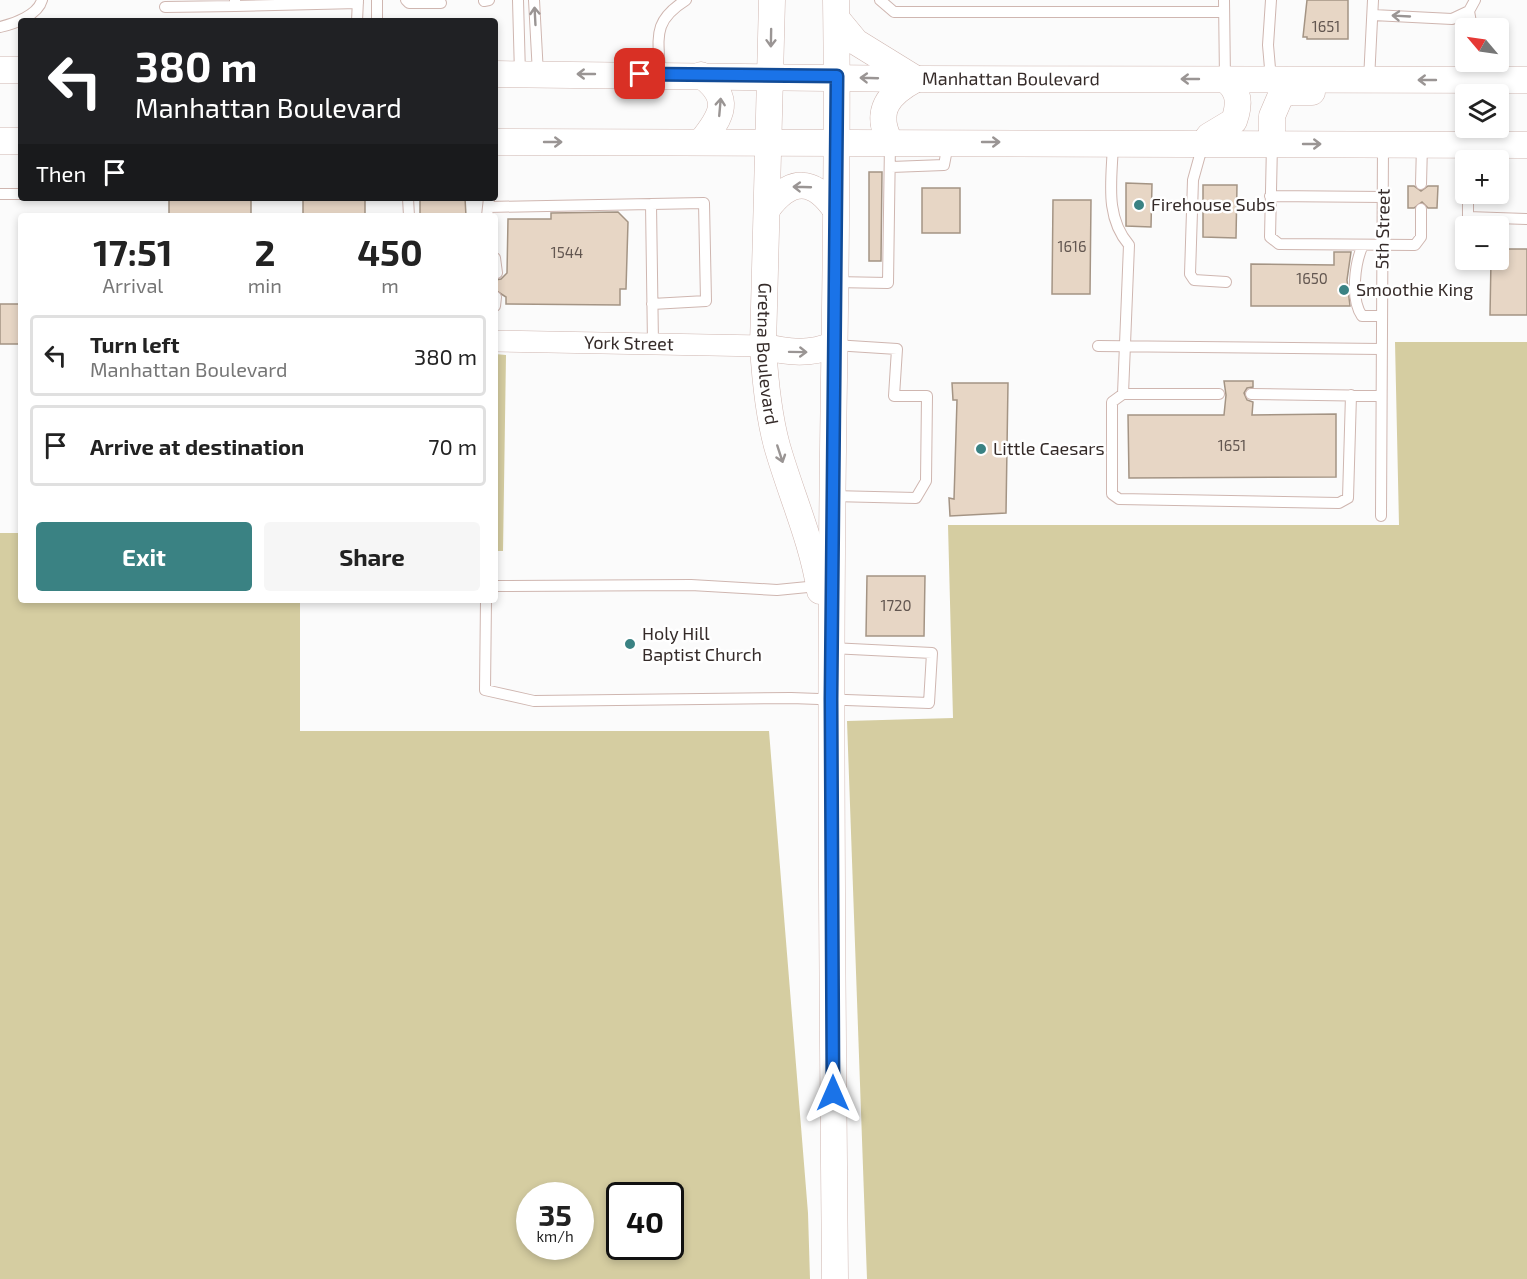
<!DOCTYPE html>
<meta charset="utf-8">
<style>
:root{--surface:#fff;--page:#f6f6f6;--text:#222;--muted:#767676;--line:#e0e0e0;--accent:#3a8283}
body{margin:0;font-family:"Exo 2",sans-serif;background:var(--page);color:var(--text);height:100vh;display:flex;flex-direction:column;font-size:22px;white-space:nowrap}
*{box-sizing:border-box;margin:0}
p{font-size:20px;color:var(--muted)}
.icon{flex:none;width:33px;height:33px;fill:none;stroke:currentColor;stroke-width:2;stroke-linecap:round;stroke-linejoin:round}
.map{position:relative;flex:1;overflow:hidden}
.drawer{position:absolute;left:18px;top:213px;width:480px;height:390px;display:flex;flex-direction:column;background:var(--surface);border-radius:6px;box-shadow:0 3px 9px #0003}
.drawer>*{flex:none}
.hud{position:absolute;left:18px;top:18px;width:480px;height:183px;border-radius:6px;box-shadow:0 3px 9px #0003;background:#202124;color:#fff;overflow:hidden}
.needle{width:39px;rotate:299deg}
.controls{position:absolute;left:1455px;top:18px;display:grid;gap:12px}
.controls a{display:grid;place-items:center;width:54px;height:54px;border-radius:6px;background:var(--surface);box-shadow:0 3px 9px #0003;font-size:30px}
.speed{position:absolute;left:516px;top:1182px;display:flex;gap:12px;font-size:30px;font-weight:700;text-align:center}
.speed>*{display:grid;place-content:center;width:78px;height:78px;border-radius:50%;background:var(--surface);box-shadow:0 3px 9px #0003;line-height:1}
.speed small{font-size:15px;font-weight:400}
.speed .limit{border:3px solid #111;border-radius:9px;background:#fff;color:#111}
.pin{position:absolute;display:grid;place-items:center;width:51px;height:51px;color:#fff;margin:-26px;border-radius:12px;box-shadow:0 3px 9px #0006}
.me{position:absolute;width:66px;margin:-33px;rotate:0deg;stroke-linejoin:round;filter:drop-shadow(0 0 4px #0008)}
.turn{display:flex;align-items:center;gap:21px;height:126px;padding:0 18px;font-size:27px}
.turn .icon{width:78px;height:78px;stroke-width:2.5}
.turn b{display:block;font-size:42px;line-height:51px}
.then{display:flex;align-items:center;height:57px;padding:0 18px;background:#0003;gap:12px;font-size:22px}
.eta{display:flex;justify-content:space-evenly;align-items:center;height:102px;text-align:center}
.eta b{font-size:36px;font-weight:700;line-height:42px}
.button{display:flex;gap:12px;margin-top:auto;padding:12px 18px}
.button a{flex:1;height:69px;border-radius:6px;background:var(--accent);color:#fff;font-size:24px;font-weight:700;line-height:69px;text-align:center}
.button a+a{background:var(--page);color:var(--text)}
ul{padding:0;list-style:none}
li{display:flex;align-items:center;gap:18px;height:81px;margin:0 12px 9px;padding:0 6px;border:3px solid var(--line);border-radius:6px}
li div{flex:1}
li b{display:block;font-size:22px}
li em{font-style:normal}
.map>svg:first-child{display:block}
.green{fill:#d5cda1;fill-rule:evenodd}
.building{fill:#e7d6c5;stroke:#a49484;stroke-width:1.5}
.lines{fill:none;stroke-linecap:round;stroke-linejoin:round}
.service-casing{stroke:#cfb6b0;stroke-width:12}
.minor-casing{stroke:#cfb6b0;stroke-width:22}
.tertiary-casing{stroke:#cfb6b0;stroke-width:27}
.service{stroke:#fff;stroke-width:10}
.minor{stroke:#fff;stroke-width:21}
.tertiary{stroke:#fff;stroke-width:26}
.oneway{stroke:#9a9594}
.route-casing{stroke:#114b97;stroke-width:15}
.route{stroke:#1a73e8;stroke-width:10}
.poi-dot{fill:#3a8283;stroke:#fff;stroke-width:2}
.labels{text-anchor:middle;stroke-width:5;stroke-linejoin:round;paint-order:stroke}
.number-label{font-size:15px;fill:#625650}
.street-label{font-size:18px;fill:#352b29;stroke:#fff}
.poi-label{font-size:18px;fill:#352b29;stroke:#fff;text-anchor:start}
</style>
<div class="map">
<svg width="1527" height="1279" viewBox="0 0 1527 1279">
<rect width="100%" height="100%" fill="#fbfbfb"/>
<path class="green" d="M1395,342H1527V1279H867L847,721L953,718L948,525H1399Z
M495,354L506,355L503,551H495Z
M0,533H21V600H300V731H769L808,1213L810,1279H0ZM530,1196H580V1246H530ZM620,1196H670V1246H620Z"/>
<path class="building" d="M1307,0H1348V39H1307V37H1303Z
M869,172H882L881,261H869Z
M1126,183L1152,184L1151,227L1126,226Z
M1203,185H1237L1236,238L1203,237Z
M1408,186H1414L1421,191L1428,186H1438L1437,208H1428L1422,202L1414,208H1408Z
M922,188H960V233H922Z
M169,198H251V216H169Z
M303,198H365V216H303Z
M420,198H465L466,216H420Z
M1053,200H1091L1090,294H1052Z
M618,212L628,222L626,289H620V305L506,304V297L495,290V280L501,279L507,273L508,219H551V213Z
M1498,249H1527V315H1490L1491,260H1498Z
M1334,252H1351L1347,280L1350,306H1251V264L1334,265Z
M0,304H20L19,344H0Z
M1224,381H1253V387L1247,388L1244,393L1247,400L1253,402L1252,415L1336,414V477L1129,478L1128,415H1224L1226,395Z
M952,383H1008L1006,513L950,516L949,498L954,499L957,400H953Z
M867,576H925L924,636H866Z"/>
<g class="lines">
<defs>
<path id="service" d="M235,0V6L358,3
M377,0V21
M406,0L409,3H441
M518,0L520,74
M534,0L538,74
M880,0L894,12H1224
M1224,0L1225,79
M484,1L489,0
M165,7L235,6
M1373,15L1452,19L1469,11
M357,21L358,0
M0,27C14,24 38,15 42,0
M1472,28L1469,11L1475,0
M1477,62L1480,80
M660,75C659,38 651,22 686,0
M1271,80L1268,45L1271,0
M1369,80L1373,0
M1113,143C1112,179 1104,216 1129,245L1123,394
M1203,144L1193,180L1190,274L1194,280L1226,282
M1272,144L1270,237L1279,244L1415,245L1421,237V209
M891,167L944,165L948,144
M1421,184L1422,145
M0,194H21
M1468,194V217L1527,219
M1270,196L1383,197
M408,198L409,216
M488,207L651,204
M487,216L489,198
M1363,245C1355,262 1350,299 1362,316H1381
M495,258L497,273
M834,282L888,283L890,142
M652,304L706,301L704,203L651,204L653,344
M495,306L496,297
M1098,346L1381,349
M1219,394H1123L1112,402V494L1119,499L1339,503L1348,498L1351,395
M1251,394L1381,396
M832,496L916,498L926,481L927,396H894L897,349L834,345
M1381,516L1383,145
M495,586L691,585L777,590L818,586
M486,600L485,690L534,701L791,698L929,703L932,653L831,648"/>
<g id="minor">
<path id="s1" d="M495,341L763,346"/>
</g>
<g id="tertiary">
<path id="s2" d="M772,0L763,346C765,379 768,413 777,446C791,495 812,540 820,591"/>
<path d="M837,19L856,42L916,79C888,94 874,111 890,142"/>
<path d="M0,70H21"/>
<path id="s3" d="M495,74L916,79L1527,80"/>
<path d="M701,75C732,98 723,115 701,142"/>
<path d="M0,141H21"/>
<path d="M495,142L1527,145"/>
<path d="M1203,144L1209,136L1234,121C1240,104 1240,91 1225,79"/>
<path d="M1272,144V116L1281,95L1291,92H1312"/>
<path d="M768,208C791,178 813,178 835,209"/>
<path d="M763,346C787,353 810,355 833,345"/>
<path d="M835,1279C833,1037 830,795 832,553C833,368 839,184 836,0"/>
</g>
</defs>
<use href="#service" class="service-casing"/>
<use href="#minor" class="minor-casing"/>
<use href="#tertiary" class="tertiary-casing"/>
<use href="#service" class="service"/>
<use href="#minor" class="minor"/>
<use href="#tertiary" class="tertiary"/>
</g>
<defs><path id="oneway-shaft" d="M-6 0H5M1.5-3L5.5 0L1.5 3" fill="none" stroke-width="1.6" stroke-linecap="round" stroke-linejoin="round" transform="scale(1.5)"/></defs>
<g class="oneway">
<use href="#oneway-shaft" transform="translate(535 16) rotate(-93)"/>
<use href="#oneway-shaft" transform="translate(1401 16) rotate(-177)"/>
<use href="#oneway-shaft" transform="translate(771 38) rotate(91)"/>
<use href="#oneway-shaft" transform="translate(586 74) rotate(-180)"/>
<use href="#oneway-shaft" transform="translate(869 78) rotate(-178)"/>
<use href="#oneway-shaft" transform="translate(1190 79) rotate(180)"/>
<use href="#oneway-shaft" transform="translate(1427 80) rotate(-180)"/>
<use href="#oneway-shaft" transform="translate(720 107) rotate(-85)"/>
<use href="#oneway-shaft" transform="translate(553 142)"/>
<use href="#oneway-shaft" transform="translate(991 142)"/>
<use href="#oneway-shaft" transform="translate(1312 144)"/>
<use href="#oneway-shaft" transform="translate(802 187) rotate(-178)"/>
<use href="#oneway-shaft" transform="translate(798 352) rotate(1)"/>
<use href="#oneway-shaft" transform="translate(780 454) rotate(72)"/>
</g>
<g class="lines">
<defs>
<path id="route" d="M640,74L837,76L831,699L833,1093"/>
</defs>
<use href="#route" class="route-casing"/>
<use href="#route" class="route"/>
</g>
<g class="poi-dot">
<circle cx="1139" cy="205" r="6"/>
<circle cx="1344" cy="290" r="6"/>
<circle cx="981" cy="449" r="6"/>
<circle cx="630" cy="644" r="6"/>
</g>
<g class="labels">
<g class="number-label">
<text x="1326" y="32">1651</text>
<text x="1072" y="252">1616</text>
<text x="567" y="258">1544</text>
<text x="1312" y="284">1650</text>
<text x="1232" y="451">1651</text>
<text x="896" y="611">1720</text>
</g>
<g class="street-label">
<text dy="6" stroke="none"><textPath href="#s3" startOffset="516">Manhattan Boulevard</textPath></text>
<text transform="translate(1383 229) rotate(-89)" y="6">5th Street</text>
<text dy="6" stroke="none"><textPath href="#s1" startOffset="134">York Street</textPath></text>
<text dy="6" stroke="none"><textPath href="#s2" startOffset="354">Gretna Boulevard</textPath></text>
</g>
<g class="poi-label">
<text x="1151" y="211">Firehouse Subs</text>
<text x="1356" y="296">Smoothie King</text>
<text x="993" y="455">Little Caesars</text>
<text x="642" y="640">Holy Hill<tspan x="642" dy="21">Baptist Church</tspan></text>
</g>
</g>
</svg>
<div class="controls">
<a><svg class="needle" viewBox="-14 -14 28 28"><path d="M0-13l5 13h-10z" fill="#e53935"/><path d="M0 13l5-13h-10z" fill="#767676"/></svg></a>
<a><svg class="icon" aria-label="layers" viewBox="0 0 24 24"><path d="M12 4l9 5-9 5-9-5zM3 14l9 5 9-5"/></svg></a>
<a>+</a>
<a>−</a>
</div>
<div class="speed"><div>35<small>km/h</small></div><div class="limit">40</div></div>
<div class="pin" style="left:640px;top:74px;background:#d93025"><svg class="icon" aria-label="arrive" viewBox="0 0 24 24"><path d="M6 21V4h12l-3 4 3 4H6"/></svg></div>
<svg class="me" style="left:833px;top:1093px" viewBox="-20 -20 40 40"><path d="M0-17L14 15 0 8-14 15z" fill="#1a73e8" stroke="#fff" stroke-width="4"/></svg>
<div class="hud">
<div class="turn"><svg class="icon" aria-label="left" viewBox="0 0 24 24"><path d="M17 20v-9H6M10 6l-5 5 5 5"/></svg><div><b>380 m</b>Manhattan Boulevard</div></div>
<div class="then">Then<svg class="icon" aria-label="arrive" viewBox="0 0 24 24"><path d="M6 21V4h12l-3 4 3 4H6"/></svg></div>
</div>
<section class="drawer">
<div class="eta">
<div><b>17:51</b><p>Arrival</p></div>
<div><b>2</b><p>min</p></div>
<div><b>450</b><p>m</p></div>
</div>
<ul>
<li><svg class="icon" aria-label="left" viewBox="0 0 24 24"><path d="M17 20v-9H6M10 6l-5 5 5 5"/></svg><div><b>Turn left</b><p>Manhattan Boulevard</p></div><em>380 m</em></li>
<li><svg class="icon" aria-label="arrive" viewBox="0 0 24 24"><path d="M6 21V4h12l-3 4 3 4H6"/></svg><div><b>Arrive at destination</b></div><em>70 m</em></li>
</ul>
<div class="button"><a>Exit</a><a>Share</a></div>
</section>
</div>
